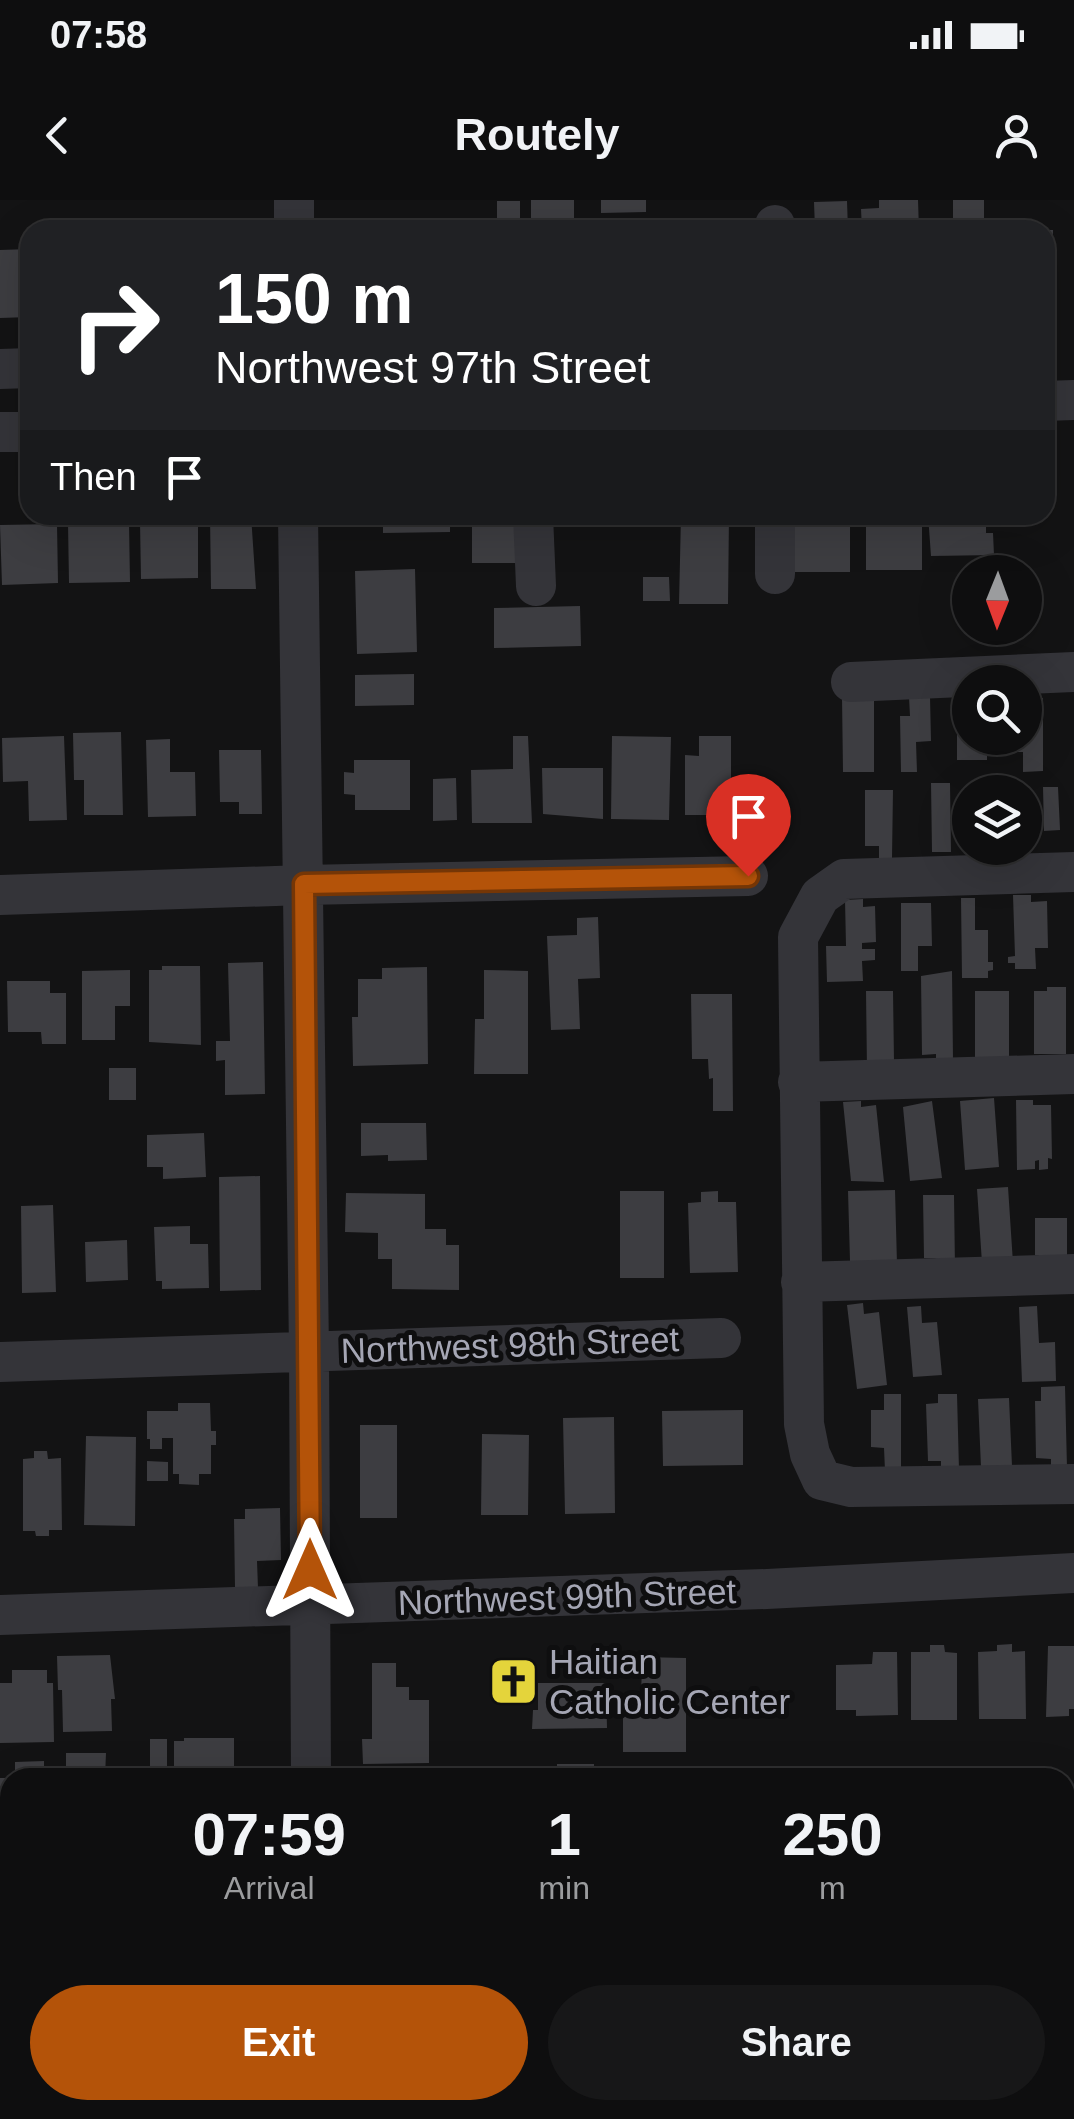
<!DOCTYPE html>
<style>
:root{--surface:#0e0e0f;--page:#171718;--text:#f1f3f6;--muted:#9b9c9e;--line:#2e2e2f;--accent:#b45309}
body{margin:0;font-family:Arial,sans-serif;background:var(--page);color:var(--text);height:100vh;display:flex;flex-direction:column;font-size:38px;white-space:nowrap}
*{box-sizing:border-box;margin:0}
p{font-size:32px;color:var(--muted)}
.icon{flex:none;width:55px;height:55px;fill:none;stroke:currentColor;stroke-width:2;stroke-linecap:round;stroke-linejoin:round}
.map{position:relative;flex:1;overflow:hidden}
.sheet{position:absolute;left:0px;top:1568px;width:1075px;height:352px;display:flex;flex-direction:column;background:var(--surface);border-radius:30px 30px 0 0;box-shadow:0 10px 40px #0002,0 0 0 2px var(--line)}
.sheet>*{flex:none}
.top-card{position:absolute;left:20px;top:20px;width:1035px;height:305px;border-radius:30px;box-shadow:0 10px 40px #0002,0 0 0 2px var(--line);background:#202124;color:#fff;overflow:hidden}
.needle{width:65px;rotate:181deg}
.tools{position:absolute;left:952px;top:355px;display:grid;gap:20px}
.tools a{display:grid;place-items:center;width:90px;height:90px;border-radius:50%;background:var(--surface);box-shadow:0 10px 40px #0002,0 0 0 2px var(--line);font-size:50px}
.pin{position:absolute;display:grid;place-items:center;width:85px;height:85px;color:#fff;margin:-102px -42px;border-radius:50% 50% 50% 0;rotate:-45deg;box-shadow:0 0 10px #0007}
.pin .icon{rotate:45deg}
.me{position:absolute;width:110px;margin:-55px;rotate:0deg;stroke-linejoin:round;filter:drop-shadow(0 0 8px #0008)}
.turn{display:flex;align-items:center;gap:35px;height:210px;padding:0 30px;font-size:45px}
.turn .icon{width:130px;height:130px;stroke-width:2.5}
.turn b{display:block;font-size:70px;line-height:85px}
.then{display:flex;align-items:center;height:95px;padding:0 30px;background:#0003;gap:20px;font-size:38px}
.eta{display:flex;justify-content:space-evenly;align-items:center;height:170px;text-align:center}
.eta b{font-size:60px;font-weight:700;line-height:70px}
.primary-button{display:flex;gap:20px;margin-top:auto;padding:20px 30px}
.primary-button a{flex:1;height:115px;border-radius:60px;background:var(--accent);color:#fff;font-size:40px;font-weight:700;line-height:115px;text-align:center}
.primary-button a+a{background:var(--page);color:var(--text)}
.status{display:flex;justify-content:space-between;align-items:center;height:70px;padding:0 50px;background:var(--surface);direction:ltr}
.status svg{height:28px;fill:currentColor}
header{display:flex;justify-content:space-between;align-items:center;height:130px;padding:0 30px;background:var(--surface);font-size:45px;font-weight:700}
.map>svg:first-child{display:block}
.building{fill:#3d3d41}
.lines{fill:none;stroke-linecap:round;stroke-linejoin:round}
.minor{stroke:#343439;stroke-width:40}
.route-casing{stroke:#753606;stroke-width:25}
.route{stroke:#b45309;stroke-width:18}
.labels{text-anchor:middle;stroke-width:10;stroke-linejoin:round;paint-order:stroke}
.street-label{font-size:35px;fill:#a5a6b4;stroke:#0e0e0f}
.poi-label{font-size:35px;fill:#a5a6b4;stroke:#0e0e0f;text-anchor:start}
</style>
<div class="status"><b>07:58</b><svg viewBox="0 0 49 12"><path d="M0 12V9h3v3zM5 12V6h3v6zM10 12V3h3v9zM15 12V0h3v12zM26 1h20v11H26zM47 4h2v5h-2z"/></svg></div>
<header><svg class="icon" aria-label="back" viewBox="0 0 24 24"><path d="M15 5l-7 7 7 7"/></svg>Routely<svg class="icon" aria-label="person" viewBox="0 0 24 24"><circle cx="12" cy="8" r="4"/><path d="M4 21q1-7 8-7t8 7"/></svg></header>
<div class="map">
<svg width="1074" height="1919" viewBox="0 0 1074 1919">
<rect width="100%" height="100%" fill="#131314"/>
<path class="building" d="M531,0H574V30H531Z
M601,0H646V12L601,13Z
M879,0H918L919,30H862L861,9L879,8Z
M953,0H984V30H953Z
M497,1H520V20L497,21Z
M847,1L848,30H815L814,2Z
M1045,30H1053L1051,108H1045Z
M30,49V117L0,118V50Z
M1045,271H1050V313H1045Z
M210,315H251L256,389H211Z
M383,315H450V332L383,333Z
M472,315H515V363H472Z
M556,315H590V327L556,326Z
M681,315H729L728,404H679Z
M794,315H850V372H794Z
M866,315H922V370H866Z
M928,315H986V333H993L994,355L931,356Z
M140,322H198V378L141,379Z
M68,323H129L130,382L69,383Z
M57,324L58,383L2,385L0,325Z
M415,369L417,452L357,454L355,371Z
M643,377H669L670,401H643Z
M580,406L581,446L494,448V408Z
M414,474V505L355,506V475Z
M874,496V572H843L842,497Z
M930,496L931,541L916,542L917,572H901L900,516H910L909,497Z
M957,497H970V538H987V560H957Z
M1043,498V571L1023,572V552H1011V538H1025V499Z
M121,532L123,615H84V580H74L73,533Z
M64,536L67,620L29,621L28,581L3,582L2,538Z
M513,536H528L532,623H472L471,570L513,569Z
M612,536L671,537L669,620L611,619Z
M699,536H731V615H685V555L699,556Z
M170,539V572H195L196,616L148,617L146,540Z
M219,550H261L262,614H239V602H220Z
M354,560H410V610H355V595L344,594V572L354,573Z
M542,568H603V619L543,614Z
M456,578L457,620L433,621V579Z
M1004,582V592H988V583Z
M931,583H950L951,652H932Z
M1043,587H1058L1060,630L1044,631Z
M865,590H893L892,658H879V646H865Z
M989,648H1005V653L989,654Z
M1013,695H1031V702L1047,701L1048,748H1035L1036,769H1015V763H1008V757L1015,756Z
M961,698H975V730H988V762H993V770L988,771V778H962Z
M863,699V707L875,706L876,742L862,743V749H875V760L862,761L863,781L827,782L826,746H846L845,700Z
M901,703H931L932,746H918V771H901Z
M598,717L600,778L578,779L580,829L551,830L547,736L577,735V718Z
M263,762L265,894L225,895V860L216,861V841H230L228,763Z
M162,766H200L201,845L149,842V770H162Z
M427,767L428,864L353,866L352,817H358V779H382V768Z
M130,770V806H115V840H82V771Z
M484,770L528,771V874H474L475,819H484Z
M952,771L953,859H936V854L922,855L921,776Z
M7,781H50V793H66V844H42L41,832H8Z
M1047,787H1066V854H1034V791H1047Z
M866,791H893L894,861L867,870Z
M975,791H1009V857H975Z
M691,794H732L733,911H713V878L709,879L708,859H692Z
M109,868H136V900H109Z
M994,898L999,967L965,970L960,901Z
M1016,900H1033V905H1051L1052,959L1048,958V969L1039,970V960L1035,961V969L1017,970Z
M861,901V907L876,905L884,982L851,981L843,902Z
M932,901L942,978L910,981L903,907Z
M361,923H426L427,960L388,961V955L361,956Z
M204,933L206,977L163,979V967H147V935Z
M260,976L261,1090L220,1091L219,977Z
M1008,987L1013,1063H982L977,989Z
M895,990L897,1064L850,1061L848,991Z
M620,991H664V1078H620Z
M718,991V1002H736L738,1072L690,1073L688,1003L701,1002V992Z
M346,993L425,994V1029H446V1045H459V1090L392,1089V1059H378V1033L345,1032Z
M923,995H954L955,1069L935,1058H924Z
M53,1005L56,1092L22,1093L21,1006Z
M1035,1018H1067V1063H1050V1055H1035Z
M190,1026V1044H208L209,1088L162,1089V1081H156L154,1027Z
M127,1040L128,1080L86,1082L85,1042Z
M863,1103L864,1114L879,1112L887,1185L857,1189L847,1105Z
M921,1106L922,1123L937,1122L942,1175L913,1177L907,1107Z
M1037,1106L1039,1143L1055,1142L1056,1181L1022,1182L1019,1107Z
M1065,1186L1067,1268H1051V1259L1036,1258L1035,1201H1041V1187Z
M884,1194H901V1270L885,1271L884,1248L871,1247V1210H884Z
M938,1194H957L959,1270L941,1271V1261H928L926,1204L938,1203Z
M1009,1198L1012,1266L981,1267L978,1199Z
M178,1203H210L211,1231H216V1245H211V1274H199V1285L179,1284V1274H173V1238H162V1249H150V1239H147V1211H178Z
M743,1210V1265L663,1266L662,1211Z
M614,1217L615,1313L565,1314L563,1218Z
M360,1225H397V1318H360Z
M482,1234L529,1235L528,1315H481Z
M86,1236L136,1237L135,1326L84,1325Z
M34,1251H47L48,1259L61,1258L62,1330H49V1336H36L35,1331H23V1259L34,1258Z
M147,1261L168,1262V1281H147Z
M280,1308L281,1360L257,1361L258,1388H235L234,1319H245V1309Z
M1012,1444V1452L1025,1451L1026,1519H979L978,1452L997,1451V1445Z
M930,1445H944L945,1452L957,1453V1520H911V1452H930Z
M1048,1446H1074V1509H1069V1516L1046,1517Z
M873,1452H897L898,1515L856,1516V1510H836V1465L872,1464Z
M110,1455L115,1499H111L112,1531L63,1532L62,1490H58L57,1456Z
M642,1457L686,1458V1552H623V1504H641Z
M372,1463H396V1487H409V1500H429V1563L363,1564L362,1539H372Z
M12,1470H47V1483H53L54,1542L0,1543V1483H12Z
M538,1483H606L607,1528L532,1529L533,1510H538Z
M184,1538H234V1578H174V1541H184Z
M150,1539H167V1578H150Z
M66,1553H106L105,1578H66Z
M44,1561V1578H15V1562Z
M557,1564H594V1578H557Z
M0,1578H10V1615H0Z
M1065,1608H1074V1657H1065Z
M0,1631H10V1693H0Z
M1065,1691H1074V1746H1067L1065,1740Z
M1067,1880H1074V1919H1053L1052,1910H1065Z
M0,1897H10V1910H71V1919H0Z
M177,1910H239V1919H177Z
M500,1910H549V1919H500Z
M573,1910H613L614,1919H573Z
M629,1910H682V1919H629Z
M699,1910H758V1919H699Z
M779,1910H821L822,1919H780Z
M842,1910H882V1919H842Z
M917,1910H962V1919H917Z
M979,1910H1034V1919H980Z"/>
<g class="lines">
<path class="minor" d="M294,0V30
M775,30V25
M0,169L30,168
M1045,201L1074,200
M0,232H30
M298,315L309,1152L311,1578
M533,315L536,386
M775,315V374
M851,482L1074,472
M1074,672L844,679L820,696L798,737L804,1224L810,1254L822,1280L851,1287L1074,1284
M0,695L304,685L748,676
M798,882L1074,874
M801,1082L1074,1074
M0,1162L721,1138
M0,1415L767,1389L1074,1373
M1065,1813H1074
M0,1834L10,1833
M94,1910V1919
M311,1910V1919"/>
</g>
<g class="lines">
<defs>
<path id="route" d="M310,1370L304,684L748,676"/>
</defs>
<use href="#route" class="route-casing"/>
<use href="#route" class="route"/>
</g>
<defs>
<symbol id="church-square" viewBox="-11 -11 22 22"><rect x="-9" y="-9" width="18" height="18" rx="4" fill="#e4d43b" stroke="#0e0e0f"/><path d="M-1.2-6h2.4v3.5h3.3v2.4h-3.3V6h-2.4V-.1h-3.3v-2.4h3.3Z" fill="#111"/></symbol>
</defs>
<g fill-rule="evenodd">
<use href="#church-square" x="486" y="1454" width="55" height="55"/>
</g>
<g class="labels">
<g class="street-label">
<text transform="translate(510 1145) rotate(-2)" y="12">Northwest 98th Street</text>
<text transform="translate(567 1397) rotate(-2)" y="12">Northwest 99th Street</text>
</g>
<g class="poi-label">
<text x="549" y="1474">Haitian<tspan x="549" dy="40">Catholic Center</tspan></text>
</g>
</g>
</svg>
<div class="tools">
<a><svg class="needle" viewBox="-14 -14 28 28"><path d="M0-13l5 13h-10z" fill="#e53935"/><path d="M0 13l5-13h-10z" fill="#9b9c9e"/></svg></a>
<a><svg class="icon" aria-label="search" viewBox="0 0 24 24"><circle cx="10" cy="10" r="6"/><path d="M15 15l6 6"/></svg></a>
<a><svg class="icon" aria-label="layers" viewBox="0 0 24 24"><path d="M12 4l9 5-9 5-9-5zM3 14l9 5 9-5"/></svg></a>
</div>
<div class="pin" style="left:748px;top:676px;background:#d93025"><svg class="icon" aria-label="arrive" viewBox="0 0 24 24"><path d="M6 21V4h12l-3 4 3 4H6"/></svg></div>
<svg class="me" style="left:310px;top:1370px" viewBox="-20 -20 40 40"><path d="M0-17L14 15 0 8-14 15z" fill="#b45309" stroke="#fff" stroke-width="4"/></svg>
<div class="top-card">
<div class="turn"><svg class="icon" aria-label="right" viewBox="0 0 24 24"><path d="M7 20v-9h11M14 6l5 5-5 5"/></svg><div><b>150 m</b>Northwest 97th Street</div></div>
<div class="then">Then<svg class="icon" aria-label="arrive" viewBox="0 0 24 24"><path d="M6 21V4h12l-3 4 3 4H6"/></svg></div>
</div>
<section class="sheet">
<div class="eta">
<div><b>07:59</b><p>Arrival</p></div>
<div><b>1</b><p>min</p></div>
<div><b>250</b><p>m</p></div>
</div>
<div class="primary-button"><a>Exit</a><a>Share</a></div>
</section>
</div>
